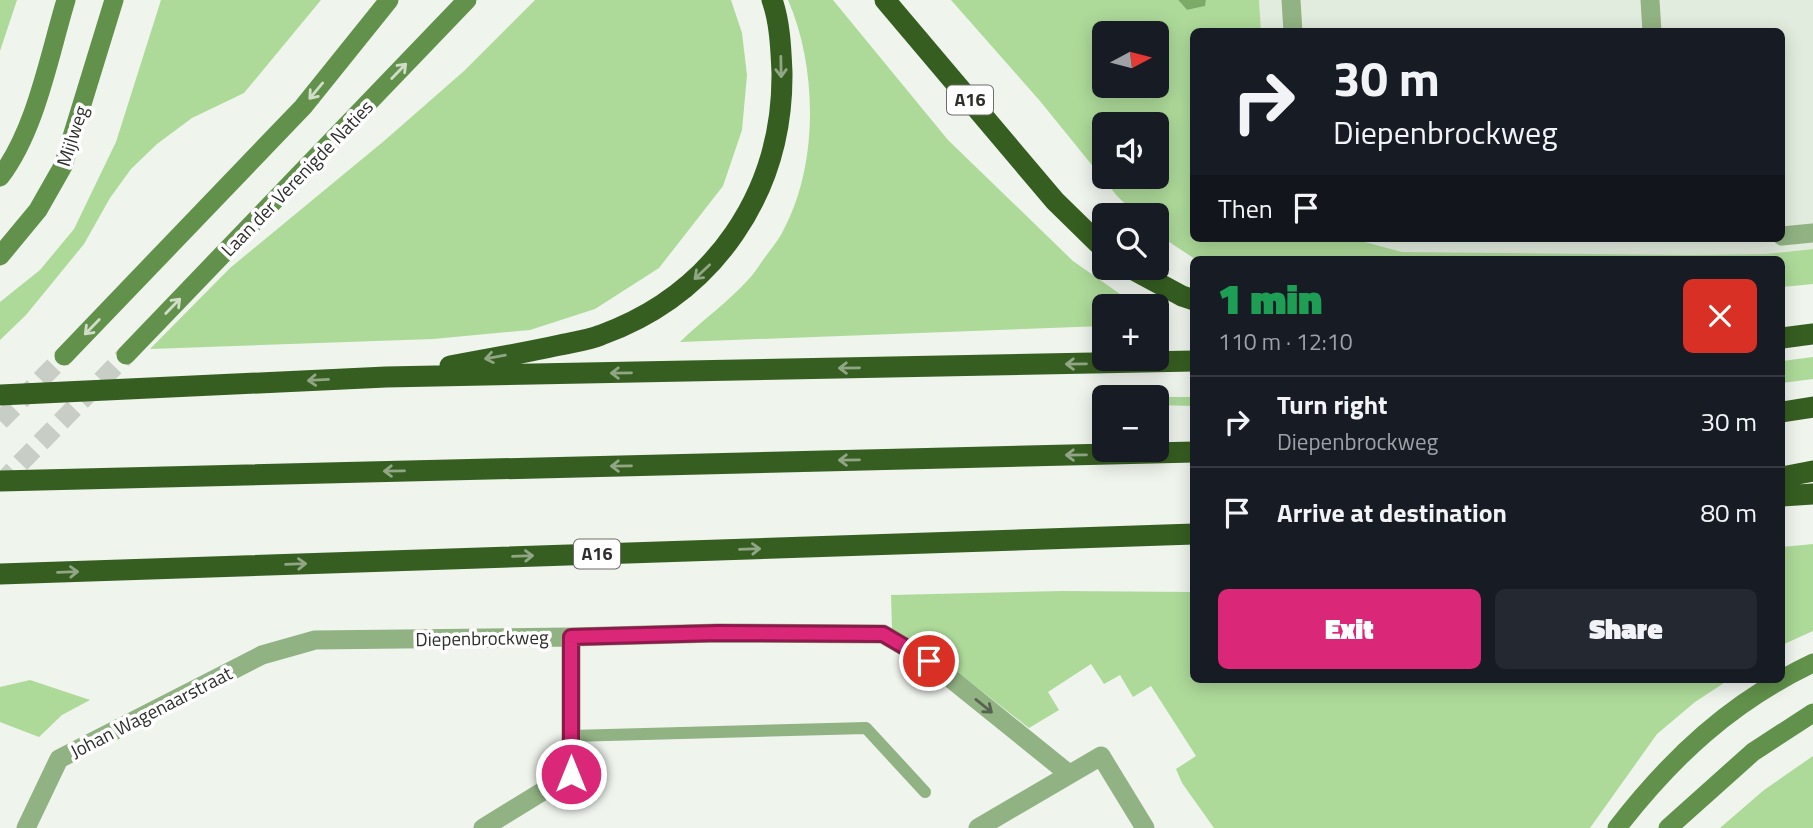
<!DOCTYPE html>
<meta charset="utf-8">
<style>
:root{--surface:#171b24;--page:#242831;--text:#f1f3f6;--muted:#9ea1a6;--line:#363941;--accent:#db2777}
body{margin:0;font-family:"Titillium Web",sans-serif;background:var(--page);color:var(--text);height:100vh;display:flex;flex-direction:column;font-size:26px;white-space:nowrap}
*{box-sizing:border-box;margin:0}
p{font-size:23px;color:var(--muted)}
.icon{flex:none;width:38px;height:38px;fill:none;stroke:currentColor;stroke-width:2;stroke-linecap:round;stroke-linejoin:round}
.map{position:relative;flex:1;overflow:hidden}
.details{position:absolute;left:1190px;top:256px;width:595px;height:427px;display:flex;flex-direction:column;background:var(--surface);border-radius:10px;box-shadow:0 4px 18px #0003}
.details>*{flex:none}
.hud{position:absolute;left:1190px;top:28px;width:595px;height:214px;border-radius:10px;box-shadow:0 4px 18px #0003;background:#171b24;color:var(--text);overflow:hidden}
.needle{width:46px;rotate:83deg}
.fabs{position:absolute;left:1092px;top:21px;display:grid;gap:14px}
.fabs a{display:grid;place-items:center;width:77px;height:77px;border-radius:10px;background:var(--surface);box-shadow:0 4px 18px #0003;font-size:35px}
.pin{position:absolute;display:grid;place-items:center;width:60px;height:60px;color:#fff;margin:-30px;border:4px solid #fff;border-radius:50%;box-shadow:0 2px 7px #0007}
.me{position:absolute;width:77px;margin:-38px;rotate:0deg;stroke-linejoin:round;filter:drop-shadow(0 0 5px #0008)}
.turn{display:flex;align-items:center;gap:24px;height:147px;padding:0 28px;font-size:32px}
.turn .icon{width:91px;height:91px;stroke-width:2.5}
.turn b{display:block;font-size:49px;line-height:60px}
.then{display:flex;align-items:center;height:66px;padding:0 28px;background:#0003;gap:14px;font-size:26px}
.round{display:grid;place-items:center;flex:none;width:74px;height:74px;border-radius:10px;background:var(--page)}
.summary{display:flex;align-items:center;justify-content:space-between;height:119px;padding:0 28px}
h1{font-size:42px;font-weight:800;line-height:52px;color:#1e9e55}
.cta{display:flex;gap:14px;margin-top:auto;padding:14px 28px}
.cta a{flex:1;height:80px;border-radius:10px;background:var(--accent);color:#fff;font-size:28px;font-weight:800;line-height:80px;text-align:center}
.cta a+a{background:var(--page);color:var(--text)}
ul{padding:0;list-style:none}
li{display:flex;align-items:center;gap:21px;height:91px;padding:0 28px;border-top:2px solid var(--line)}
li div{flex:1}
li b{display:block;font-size:26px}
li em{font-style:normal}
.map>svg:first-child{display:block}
.built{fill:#e2ecde}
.green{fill:#adda99;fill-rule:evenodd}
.water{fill:#7cab67}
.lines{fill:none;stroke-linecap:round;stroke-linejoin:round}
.secondary-tunnel{stroke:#c8cdc6;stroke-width:19;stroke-dasharray:19 10;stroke-linecap:butt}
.service{stroke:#91b283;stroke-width:12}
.minor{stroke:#91b283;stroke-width:19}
.secondary{stroke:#61914a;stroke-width:19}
.motorway{stroke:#365e21;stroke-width:21}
.oneway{stroke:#90a685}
.oneway2{stroke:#d0dec9}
.oneway3{stroke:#55634f}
.route-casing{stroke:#8e194d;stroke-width:18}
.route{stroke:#db2777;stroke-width:12}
.labels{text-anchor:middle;stroke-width:7;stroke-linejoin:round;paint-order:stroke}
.shield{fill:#fff;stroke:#6c6d6b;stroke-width:2}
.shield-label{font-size:18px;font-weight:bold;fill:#2d2f2c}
.street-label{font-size:19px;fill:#2d2f2c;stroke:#fff}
</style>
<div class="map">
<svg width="1813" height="828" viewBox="0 0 1813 828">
<rect width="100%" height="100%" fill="#eff4ed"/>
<path class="built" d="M1259,0H1813V249L1765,254L1690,255L1402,252L1350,238H1782V32L1261,31Z"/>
<path class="green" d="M0,0H17L0,51Z
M161,0H321L244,93L192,118L157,144L131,169L110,198L84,244L26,315L0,340V302L40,270L74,229L116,142Z
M535,0H731L742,33L747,75L742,130L723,186L659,268L595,309L530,330L433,339L150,349L230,268L384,141L464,71Z
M788,0H833L948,140L1073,261L1137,306H1104V326L680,342C701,321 727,303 747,281C753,275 758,267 763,260C770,250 779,240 784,229C819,163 817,66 788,0Z
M951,0H1178L1187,10L1204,6L1206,0H1259L1261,31L1194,32V238H1350L1402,252L1690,255L1765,254L1813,249V284L1782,287V259H1195L1157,234V215H1137L1117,196L1040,101ZM1104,33H1157V86H1104ZM1104,124H1157V177H1104Z
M1813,357V379L1782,383V361Z
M1157,397H1193V406L1157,405Z
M1813,544V631L1782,645V547Z
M1063,591L1193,592L1194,679H1730L1695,702L1657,734L1590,828H1214L1182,783L1176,769L1196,756L1151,686L1133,697L1120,675L1104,684L1091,664L1048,692L1059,710L1029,728L947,664L892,629L891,595Z
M30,680L90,700L62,715L39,737L0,722V687Z
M1813,756V828H1720L1764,790Z"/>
<path class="water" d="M1178,0H1206L1205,6L1187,10Z"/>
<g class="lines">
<path class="secondary-tunnel" d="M0,421L64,356
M0,484L126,355"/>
<path class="service" d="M571,736L866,728L925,792"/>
<path class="minor" d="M1291,0L1293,32
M1650,0L1652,32
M1782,236L1813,233
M26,828L59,759L262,655L315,640L571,637L718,633L883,634L929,661L1069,774
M483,828L571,774V637
M978,828L1101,756L1145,828"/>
<path class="secondary" d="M0,177C36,130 49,56 66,0
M0,256L38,210L63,166L114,0
M126,355L467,0
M64,356L303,107L389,0
M1617,828C1672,757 1731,702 1813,663
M1668,828L1753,752L1813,713"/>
<path class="motorway" d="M885,0L1055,201L1104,249
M1130,268L1182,296L1194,300
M1782,338L1813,334
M450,366C487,359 524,353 560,345C574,342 589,340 601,335C714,294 783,193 782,73C781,50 780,22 772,0
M0,395L386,377L1194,361
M1782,412L1813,407
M1782,477L1813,471
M0,481L1194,452
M1782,496L1813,494
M0,574L1194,534"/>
</g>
<defs><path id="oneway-shaft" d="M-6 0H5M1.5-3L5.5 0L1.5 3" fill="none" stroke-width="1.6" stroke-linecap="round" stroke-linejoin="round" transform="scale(1.75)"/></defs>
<g class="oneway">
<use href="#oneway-shaft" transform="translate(781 67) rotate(89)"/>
<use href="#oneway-shaft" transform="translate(702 272) rotate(137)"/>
<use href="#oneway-shaft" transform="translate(495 357) rotate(170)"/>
<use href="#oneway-shaft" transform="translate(1076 364) rotate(179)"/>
<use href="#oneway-shaft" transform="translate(849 368) rotate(179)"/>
<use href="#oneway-shaft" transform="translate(621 373) rotate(179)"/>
<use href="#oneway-shaft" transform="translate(318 380) rotate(177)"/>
<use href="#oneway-shaft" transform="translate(1076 455) rotate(179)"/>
<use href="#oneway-shaft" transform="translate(849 460) rotate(179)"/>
<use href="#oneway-shaft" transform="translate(621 466) rotate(179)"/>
<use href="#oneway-shaft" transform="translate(394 471) rotate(179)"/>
<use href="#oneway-shaft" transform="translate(750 549) rotate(-2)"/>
<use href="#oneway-shaft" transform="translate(523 556) rotate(-2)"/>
<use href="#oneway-shaft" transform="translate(296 564) rotate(-2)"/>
<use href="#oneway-shaft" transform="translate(68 572) rotate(-2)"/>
</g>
<g class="oneway2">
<use href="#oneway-shaft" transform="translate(399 71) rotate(-46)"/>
<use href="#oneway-shaft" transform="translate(316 91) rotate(130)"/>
<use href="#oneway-shaft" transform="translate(173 306) rotate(-46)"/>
<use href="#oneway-shaft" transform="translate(92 327) rotate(134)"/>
</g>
<use class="oneway3" href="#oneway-shaft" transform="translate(984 706) rotate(39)"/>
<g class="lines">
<defs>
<path id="route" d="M571,774V637L718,633L883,634L929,661"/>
</defs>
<use href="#route" class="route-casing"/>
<use href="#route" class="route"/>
</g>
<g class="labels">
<g class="shield">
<rect x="947" y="85.5" width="46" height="29" rx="5"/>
<rect x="574" y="539.5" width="46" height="29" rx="5"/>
</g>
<g class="shield-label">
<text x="970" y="106">A16</text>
<text x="597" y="560">A16</text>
</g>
<g class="street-label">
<text transform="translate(72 136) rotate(-72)" y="7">Mijlweg</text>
<text transform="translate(297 178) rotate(-46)" y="7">Laan der Verenigde Naties</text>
<text transform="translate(482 638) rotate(-1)" y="7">Diepenbrockweg</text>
<text transform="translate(151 712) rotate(-27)" y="7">Johan Wagenaarstraat</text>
</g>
</g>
</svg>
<div class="fabs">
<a><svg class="needle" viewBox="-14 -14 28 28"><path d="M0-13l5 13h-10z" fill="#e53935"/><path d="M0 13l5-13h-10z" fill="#9ea1a6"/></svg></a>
<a><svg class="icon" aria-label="sound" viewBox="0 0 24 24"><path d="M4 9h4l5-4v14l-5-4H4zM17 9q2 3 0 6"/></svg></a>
<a><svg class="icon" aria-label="search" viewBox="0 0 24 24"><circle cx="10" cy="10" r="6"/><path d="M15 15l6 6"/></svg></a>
<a>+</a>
<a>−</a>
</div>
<div class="pin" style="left:929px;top:661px;background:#d93025"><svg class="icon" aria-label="arrive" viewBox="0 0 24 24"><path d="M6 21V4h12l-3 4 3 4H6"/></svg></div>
<svg class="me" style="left:571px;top:774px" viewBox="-20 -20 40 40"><circle r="17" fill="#db2777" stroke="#fff" stroke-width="3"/><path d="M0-11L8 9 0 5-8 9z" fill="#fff"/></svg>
<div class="hud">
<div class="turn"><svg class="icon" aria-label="right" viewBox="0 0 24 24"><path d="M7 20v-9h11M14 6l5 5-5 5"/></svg><div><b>30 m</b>Diepenbrockweg</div></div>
<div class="then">Then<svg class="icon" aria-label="arrive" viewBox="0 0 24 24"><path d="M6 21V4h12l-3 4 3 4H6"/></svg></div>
</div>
<section class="details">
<div class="summary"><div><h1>1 min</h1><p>110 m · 12:10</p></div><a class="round" style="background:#d93025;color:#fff"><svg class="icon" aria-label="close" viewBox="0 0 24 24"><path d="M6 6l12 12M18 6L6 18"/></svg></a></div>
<ul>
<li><svg class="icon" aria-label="right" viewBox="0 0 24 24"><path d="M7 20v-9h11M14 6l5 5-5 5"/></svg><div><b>Turn right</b><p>Diepenbrockweg</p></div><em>30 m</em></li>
<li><svg class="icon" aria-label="arrive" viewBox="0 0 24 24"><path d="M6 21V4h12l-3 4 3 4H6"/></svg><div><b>Arrive at destination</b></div><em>80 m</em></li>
</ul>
<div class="cta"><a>Exit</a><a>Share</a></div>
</section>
</div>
